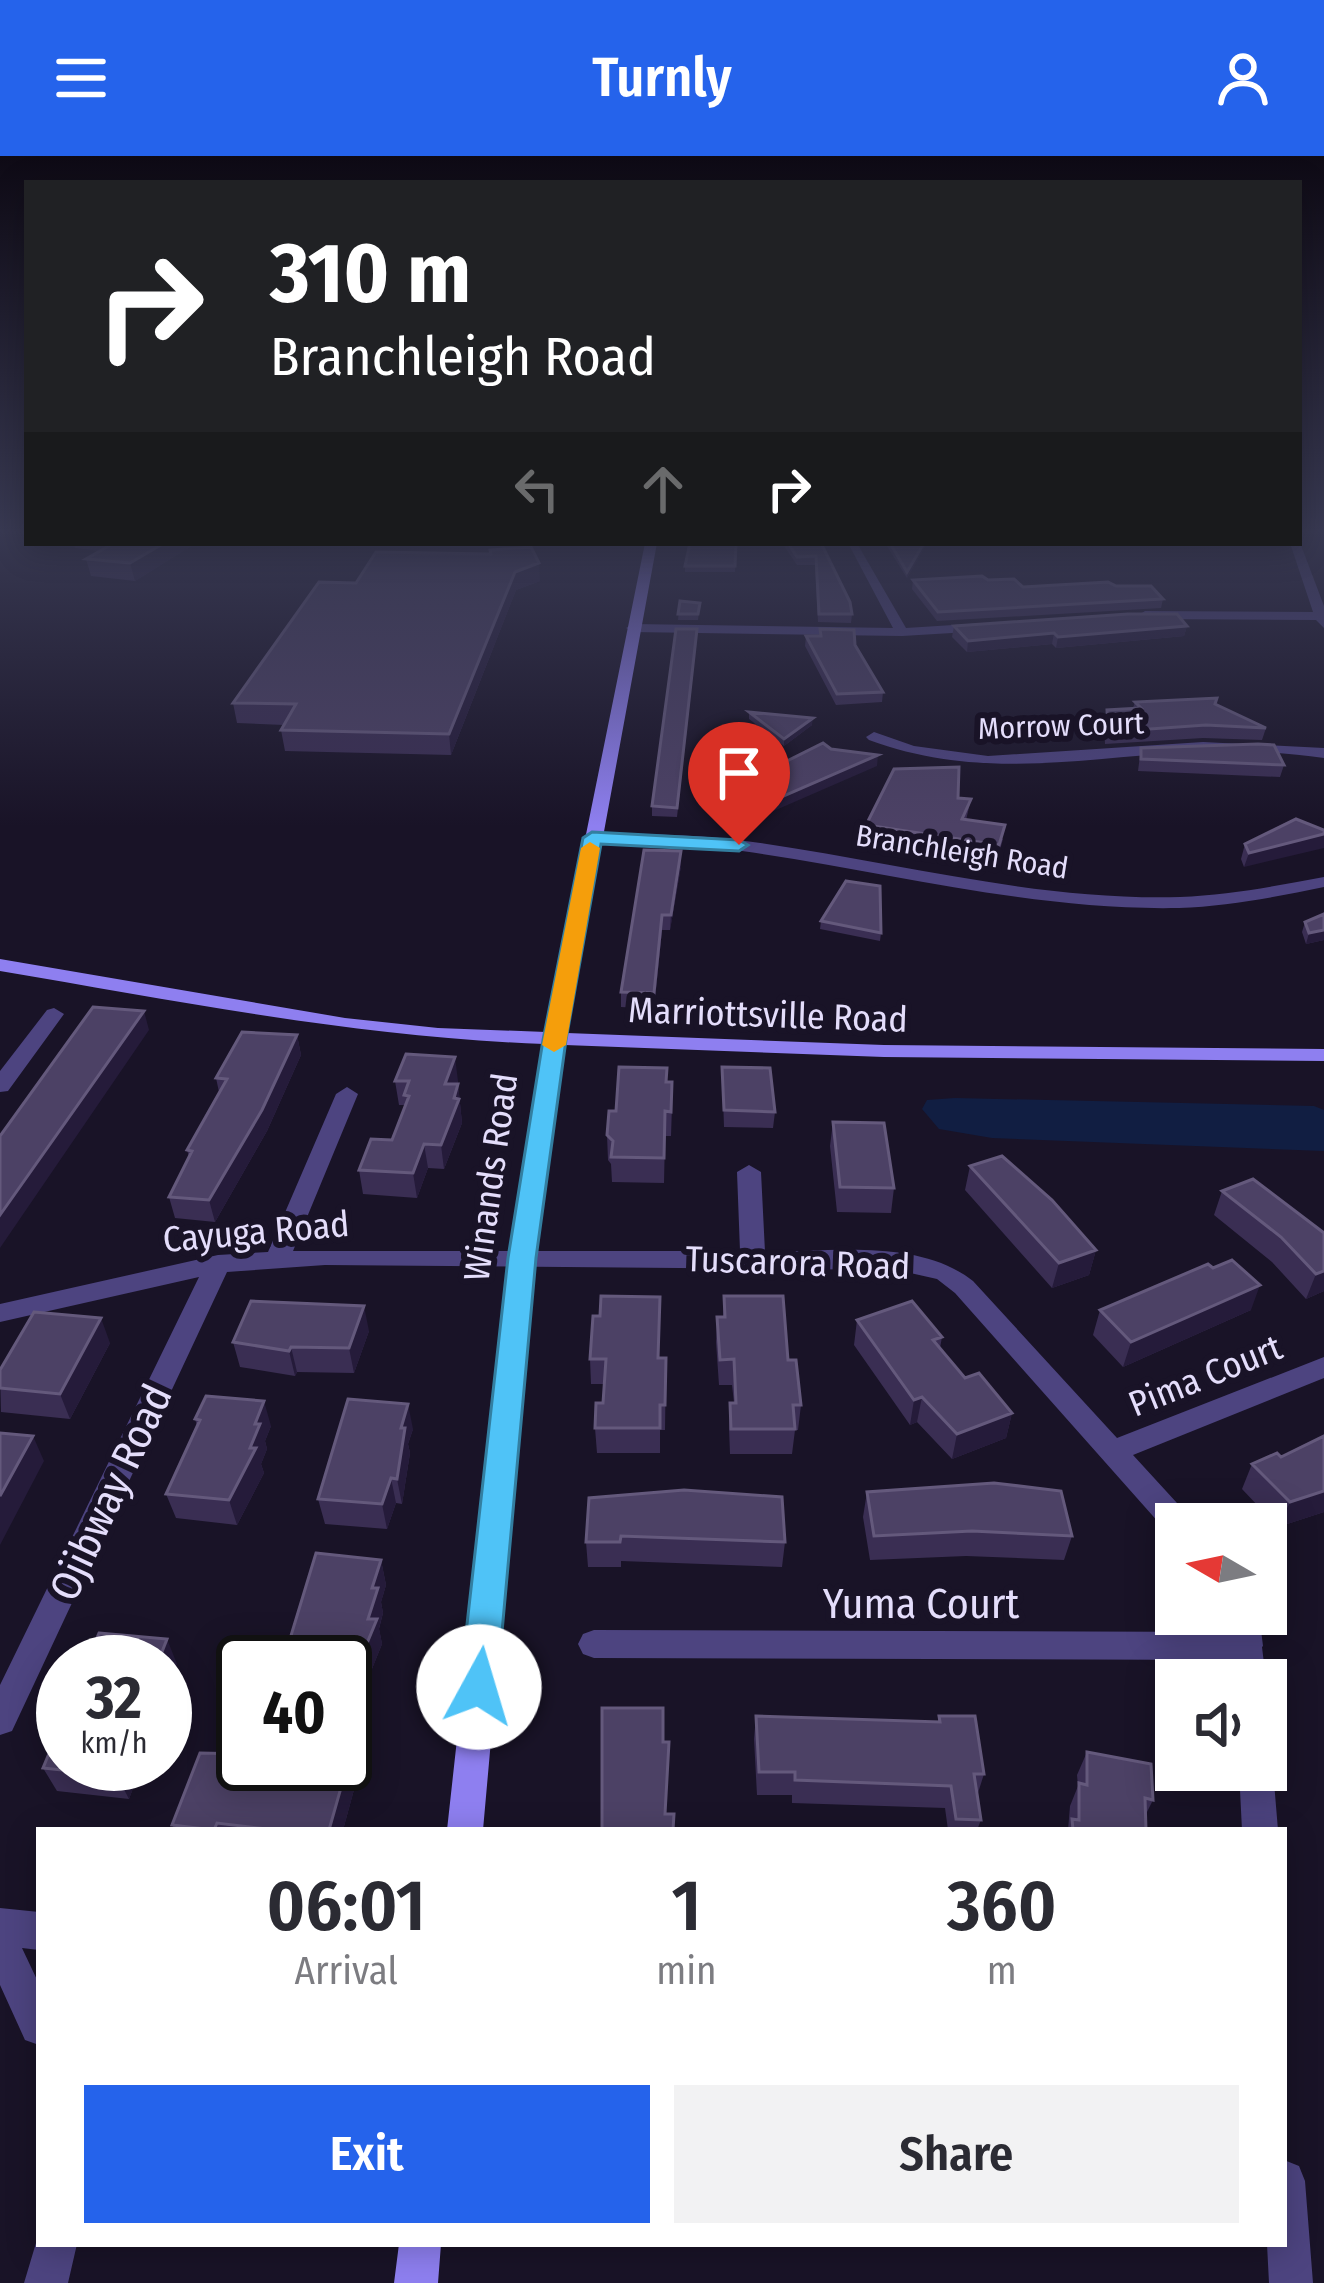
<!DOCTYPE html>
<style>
:root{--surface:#fff;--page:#f2f2f3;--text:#2b2b33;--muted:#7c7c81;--accent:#2563eb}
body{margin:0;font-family:"Fira Sans Condensed",sans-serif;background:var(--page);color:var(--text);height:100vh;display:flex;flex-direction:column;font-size:45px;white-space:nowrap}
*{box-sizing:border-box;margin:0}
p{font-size:39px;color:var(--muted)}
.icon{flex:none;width:66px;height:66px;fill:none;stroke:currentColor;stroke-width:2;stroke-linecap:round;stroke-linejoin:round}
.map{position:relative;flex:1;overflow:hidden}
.panel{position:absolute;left:36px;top:1671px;width:1251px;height:420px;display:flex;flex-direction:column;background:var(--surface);border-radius:0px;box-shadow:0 6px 30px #0003}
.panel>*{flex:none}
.hud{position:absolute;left:24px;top:24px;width:1278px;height:366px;border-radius:0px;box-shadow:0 6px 30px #0003;background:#202124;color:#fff;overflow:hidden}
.needle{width:78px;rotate:279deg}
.buttons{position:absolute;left:1155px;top:1347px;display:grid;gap:24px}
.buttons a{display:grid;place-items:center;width:132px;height:132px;border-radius:0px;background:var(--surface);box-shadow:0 6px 30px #0003;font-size:60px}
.speed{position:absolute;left:36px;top:1479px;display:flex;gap:24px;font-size:60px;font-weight:700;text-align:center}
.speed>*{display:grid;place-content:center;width:156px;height:156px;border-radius:50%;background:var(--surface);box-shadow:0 6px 30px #0003;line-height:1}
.speed small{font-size:30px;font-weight:400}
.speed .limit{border:6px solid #111;border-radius:18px;background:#fff;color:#111}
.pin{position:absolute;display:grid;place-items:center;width:102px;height:102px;color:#fff;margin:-123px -51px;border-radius:50% 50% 50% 0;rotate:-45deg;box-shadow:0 0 12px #0007}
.pin .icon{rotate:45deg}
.me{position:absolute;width:132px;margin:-66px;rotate:6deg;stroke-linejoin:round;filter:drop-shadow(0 0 9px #0008)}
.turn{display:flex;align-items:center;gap:42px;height:252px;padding:0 48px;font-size:54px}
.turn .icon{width:156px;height:156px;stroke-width:2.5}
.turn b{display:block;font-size:84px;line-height:102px}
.lanes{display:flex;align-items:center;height:114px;padding:0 48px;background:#0003;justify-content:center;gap:60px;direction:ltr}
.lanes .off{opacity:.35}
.eta{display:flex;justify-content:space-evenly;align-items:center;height:204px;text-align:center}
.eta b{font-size:72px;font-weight:600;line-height:84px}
.button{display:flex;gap:24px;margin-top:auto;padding:24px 48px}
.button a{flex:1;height:138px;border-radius:0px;background:var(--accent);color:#fff;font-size:48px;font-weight:600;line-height:138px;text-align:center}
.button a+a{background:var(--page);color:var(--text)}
header{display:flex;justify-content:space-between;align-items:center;height:156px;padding:0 48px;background:var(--accent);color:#fff;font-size:54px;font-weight:600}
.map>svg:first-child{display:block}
.water{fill:#111e42}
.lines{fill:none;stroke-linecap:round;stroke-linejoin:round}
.street{fill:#4d4480;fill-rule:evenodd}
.secondary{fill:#8e7ff0;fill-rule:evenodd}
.wall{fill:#3a2e53}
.shaded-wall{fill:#251b3a}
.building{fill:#4c4165;stroke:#64597c;stroke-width:3}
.route{fill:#4fc3f7;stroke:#337fa1;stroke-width:3}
.slow{fill:#f59e0b}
.labels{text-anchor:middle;stroke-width:12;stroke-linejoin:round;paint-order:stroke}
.far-street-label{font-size:30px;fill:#e4ddfb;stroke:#191327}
.street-label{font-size:36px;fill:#e4ddfb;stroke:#191327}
.near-street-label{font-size:42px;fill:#e4ddfb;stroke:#191327}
</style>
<header><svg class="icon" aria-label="menu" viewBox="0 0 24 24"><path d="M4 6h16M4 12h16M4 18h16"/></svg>Turnly<svg class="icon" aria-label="person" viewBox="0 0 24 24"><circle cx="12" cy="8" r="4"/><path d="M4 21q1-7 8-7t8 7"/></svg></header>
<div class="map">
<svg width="1324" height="2127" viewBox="0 0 1324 2127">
<rect width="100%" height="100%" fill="#191327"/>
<path class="water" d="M955,942L1314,950L1324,954V995L992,982L939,973L922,953L927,944Z"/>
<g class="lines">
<path class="street" d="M1299,384L1324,450V472L1316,464L1145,463L1139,459L1145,455L1313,456L1290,387Z
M848,387L858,389L906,472L985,467L992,471L985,475L902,480L633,476L626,472L633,468L893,472Z
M874,576L914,590L988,600L1203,586L1324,592V602C1278,596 1232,593 1186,596C1075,603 978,624 869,584L866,581Z
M592,677C640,678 689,678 738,684C884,703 1031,745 1180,741C1229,739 1276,730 1324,721V731C1276,741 1228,750 1179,752C1031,755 887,715 742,695C690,687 637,694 586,686L584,682Z
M54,852L64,858L8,935L0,936V915L47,854Z
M347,931L358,938L293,1095H740L737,1016L749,1009L761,1016L765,1096C831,1096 918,1082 973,1125L1117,1282L1324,1201V1222L1133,1299L1188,1359L1193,1368H1176V1380L1168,1377L955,1137L937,1123L897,1114L325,1109L227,1116L12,1575L0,1579V1529L199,1121L0,1166V1148L218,1099L268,1096L336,938Z
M1227,1458H1259L1263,1490L1262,1491L1266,1524V1525L1234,1524L1232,1504L594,1502L583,1498L578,1488L583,1478L594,1474L1229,1476Z
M1266,1602L1273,1614L1278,1674H1242L1239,1614H1266Z
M0,1752L39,1756V1794L22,1792L39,1828V1889L25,1884L0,1829Z
M1284,2004L1299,2010L1305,2025L1313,2127H1269L1267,2088H1284Z
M39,2077V2088H77L68,2127H24Z"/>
<path class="secondary" d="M645,387H657L567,877L884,889L1324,893V905L884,901L565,889L534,1102L483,1674H447L510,1102L544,888C357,881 183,846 0,815V803L345,862L438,872L546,876Z
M399,2088H441L438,2127H394Z"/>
</g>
<path class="wall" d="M73,387H196L135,425L91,420L86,403L100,395L75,392Z
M736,387L735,416H685V410Z
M782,387H821L852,458L851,467L818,466L815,409H797Z
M885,387H927L907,422Z
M913,424H988L1023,431L1116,430L1163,443L1161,452L937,465L912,433Z
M540,425L516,434L451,599L285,595L281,574L284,569L237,567L233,547L356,427Z
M680,445L700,447L698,464H678Z
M954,470H1187L1184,480L1056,492L1052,488L967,496L952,481Z
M820,473L855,489L883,536L882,546L836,549L805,490L806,480H820Z
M697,481L677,661L652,660V650Z
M1135,546L1215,548L1266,572L1262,584L1203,582L1105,588L1104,566L1107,554L1133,552Z
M749,556L812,569L784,590L749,563Z
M1141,592L1284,609L1280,621L1138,615Z
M958,642L971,643L966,664L1003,683L997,704L865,684L866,669Z
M1296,663L1244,711L1241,703L1245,688Z
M681,710L670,774H662L654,853L621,851V836Z
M1324,758V784L1306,788L1302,776L1305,766Z
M821,765L881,777L880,785L820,773Z
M297,879L301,899L267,975L215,1066L175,1062L169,1041L189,1001L187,994L219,936L216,922Z
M722,911L775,956L773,972L724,971Z
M395,925H458L457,928H458L462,967L444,1013L428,1012L417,1042L363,1038L359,1014L392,984L405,949H399Z
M667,926L672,950L671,980H665L664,1027L612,1026L611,1008L608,1004L607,979L616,955Z
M833,966L894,1032L891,1057L837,1056L830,990Z
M970,1010L1096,1094L1089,1119L1052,1132L965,1034Z
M1222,1035L1324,1077V1135L1306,1143L1272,1106L1214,1059Z
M724,1140L788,1204L801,1249L798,1274H795L792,1298H730L729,1272L730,1247H734L732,1229H719L716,1186L717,1161H723Z
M1100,1154H1251L1123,1211L1093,1179Z
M857,1164L942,1181L940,1192L965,1222L1012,1257L1006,1282L952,1303L917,1266L910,1269L854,1189Z
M369,1175L354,1217L297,1216L295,1220L240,1211L233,1186Z
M110,1187L70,1263L1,1256L0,1214Z
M666,1202L665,1274H660V1297H597L595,1272L603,1247L604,1228H591L590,1203Z
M195,1263L271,1270L265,1285L267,1293L261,1308L264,1317L237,1369L176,1362L166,1338L197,1270Z
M413,1273L408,1288L410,1297L402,1348L396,1347L387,1373L325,1368L318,1343Z
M1324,1280V1356L1278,1371L1242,1333L1252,1308L1281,1301Z
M867,1336L1072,1380L1064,1404L966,1400L870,1404L863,1361Z
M589,1342L785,1386L782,1411L621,1405V1411H588L586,1386Z
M381,1404L386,1429L381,1446L383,1457L379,1473L382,1488L357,1550L345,1549V1506Z
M756,1560L938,1566L939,1560L984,1618L977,1640L981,1664L977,1674H948L945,1652L792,1647V1639H757L754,1583Z
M1087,1596L1153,1644L1145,1660L1146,1674H1068L1070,1650L1078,1630L1077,1619Z
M142,1608L129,1643L57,1635L43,1612Z
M355,1630L343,1674H175L172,1669Z"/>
<path class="shaded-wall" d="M164,387H196L135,425L130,407Z
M924,387H927L907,422V416Z
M539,407L540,425L516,434L451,599L449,578L515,416Z
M1187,470L1184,480L1056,492L1058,481Z
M1054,477L1052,488L967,496L968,485Z
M813,562L812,569L784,590V583Z
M878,599L877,610L732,673L733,662Z
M1324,678V692L1244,711L1249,697Z
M681,695V710L670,774L671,759Z
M662,759V774L654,853V837Z
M1324,774V784L1306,788L1309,777Z
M144,855L149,874L0,1092V1059Z
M297,879L301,899L267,975L215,1066L209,1044Z
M455,901L458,925L448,952L445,928Z
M458,928L462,967L444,1013L441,989Z
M424,988L428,1012L417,1042L413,1017Z
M1096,1094L1089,1119L1052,1132L1059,1107Z
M1324,1115V1135L1306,1143L1316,1118Z
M1260,1129L1251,1154L1123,1211L1131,1186Z
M364,1150L369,1175L354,1217L349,1192Z
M101,1162L110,1187L70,1263L60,1238Z
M291,1191L297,1216L295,1220L289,1195Z
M922,1241L917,1266L910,1269L914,1244Z
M264,1245L271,1270L265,1285L267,1293L261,1308L264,1317L237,1369L229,1344L250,1292L255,1268Z
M408,1248L413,1273L408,1288L410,1297L402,1348L397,1323L401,1272Z
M1012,1257L1006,1282L952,1303L957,1278Z
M33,1280L44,1305L0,1389V1340Z
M391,1322L396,1347L387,1373L382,1348Z
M1324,1335V1356L1278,1371L1290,1346Z
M381,1404L386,1429L381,1446L383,1457L379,1472L382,1488L357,1550L351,1526L372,1432Z
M167,1483L177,1508L167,1534L170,1541L165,1557V1506H158Z
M348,1607L355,1630L343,1674H329Z
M121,1608H142L129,1643L117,1620Z"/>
<path class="building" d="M114,387H164L130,407L86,403Z
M690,387H736L735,410H685Z
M788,387H821L850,446L852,458H819L816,400L797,401Z
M890,387H924L907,416Z
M531,391L539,407L515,416L449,578L281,574L296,548L233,547L319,426L356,427L376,396L491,398L490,394Z
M982,420L988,424L1014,423L1023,431L1108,426L1116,430H1151L1163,443L938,456L913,424Z
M680,445L700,447L698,458H678Z
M1128,458H1177L1187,470L1058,481L1054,477L968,485L954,470Z
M676,473H697L677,652L652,650Z
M820,473L854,474L855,489L883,536L837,538L806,480H821Z
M1217,542L1215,548L1266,572L1206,569L1108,576L1107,554L1141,552L1135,546Z
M749,556L813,562L784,583Z
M823,587L831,593L878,599L733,662L763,617Z
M1258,588L1274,589L1284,609L1141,603V592Z
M959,611L958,642L971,643L962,663L1005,669L999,689L866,669L894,613Z
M1296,663L1324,674V678L1249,697L1245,688Z
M644,694L681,695L671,759H662L654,837L621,836Z
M846,725L880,730L881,777L821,765Z
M1324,758V774L1309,777L1305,766Z
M93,851L144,855L0,1059V980Z
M242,876L297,879L262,954L209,1044L169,1041L192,995L187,994L227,923L216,922Z
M406,898L455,901L445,928H458L454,942L459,943L441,989L424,988L413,1017L359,1014L371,983L392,984L409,940L404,939L409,925H395Z
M619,911L667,912L666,926H672L671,956L665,955L664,1002L611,1001L613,985L607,979L609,955H616Z
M722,911L770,912L775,956L724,954Z
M833,966L884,967L894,1032L840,1031Z
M1002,1000L1052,1044L1096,1094L1059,1107L970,1010Z
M1253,1023L1324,1077V1115L1316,1118L1281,1081L1222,1035Z
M1232,1104L1260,1129L1131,1186L1100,1154L1208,1108L1213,1112Z
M601,1140L660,1141L658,1202H666L665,1249H660V1272H595L596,1247H603L606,1203H590L593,1160H600Z
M724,1140H783L788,1204H796L801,1249H793L795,1273H731L730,1247H736L734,1203L720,1204L717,1161H725Z
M251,1145L364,1150L349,1192L291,1191L289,1195L233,1186Z
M912,1145L942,1181L933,1184L965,1222L979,1217L1012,1257L957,1278L922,1241L914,1244L857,1164Z
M34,1156L101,1162L60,1238L0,1232V1214Z
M206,1240L264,1245L255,1268H260L250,1292H256L229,1344L166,1338L200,1264L195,1263Z
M348,1243L408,1248L401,1272H405L397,1323L391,1322L382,1348L318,1343Z
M0,1277L33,1280L0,1340Z
M1324,1280V1335L1290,1346L1252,1308L1277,1297L1281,1301Z
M994,1327L1061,1335L1072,1380L972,1375L874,1380L867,1336Z
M684,1334L782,1341L785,1386L621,1380L620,1386H586L589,1342Z
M316,1397L381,1404L372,1432H378L368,1463H377L351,1526H345V1506H283Z
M99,1477L167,1483L158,1506H87Z
M602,1552H663V1586H669L665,1658H674L673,1674H602Z
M756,1560L940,1566L939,1560H975L984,1618H974L981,1664L956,1663L951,1630L795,1624V1616H759Z
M63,1564V1608H121L117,1620L43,1612Z
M1087,1596L1151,1608L1153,1644L1145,1642L1146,1674H1073L1072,1663L1079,1664V1627L1087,1629Z
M200,1597L243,1598V1608L348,1607L329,1674H275L217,1667L214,1674L172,1669Z"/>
<linearGradient id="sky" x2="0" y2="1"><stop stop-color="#0e0a15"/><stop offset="0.56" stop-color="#383952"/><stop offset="1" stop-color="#383952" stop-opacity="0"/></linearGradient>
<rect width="1324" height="670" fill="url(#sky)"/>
<path class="route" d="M592,676L739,684L748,689L739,695L601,688L566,884L536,1102L497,1531L492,1543L479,1548L466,1543L460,1531L508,1102L543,884L583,682Z"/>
<path class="slow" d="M590,686L600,692L566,889L554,896L542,889L581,692Z"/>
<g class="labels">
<g class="far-street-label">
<text transform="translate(1061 570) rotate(-2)" y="10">Morrow Court</text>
<text transform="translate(962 696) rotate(9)" y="10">Branchleigh Road</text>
</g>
<g class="street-label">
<text transform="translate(768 858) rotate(2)" y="13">Marriottsville Road</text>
<text transform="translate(490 1021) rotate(-82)" y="13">Winands Road</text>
<text transform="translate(256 1075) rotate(-5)" y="13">Cayuga Road</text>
<text transform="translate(798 1106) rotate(2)" y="13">Tuscarora Road</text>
<text transform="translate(1205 1219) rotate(-22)" y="13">Pima Court</text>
</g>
<g class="near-street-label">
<text transform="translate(110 1336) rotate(-65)" y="15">Ojibway Road</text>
<text x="921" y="1462">Yuma Court</text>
</g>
</g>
</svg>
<div class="buttons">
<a><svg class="needle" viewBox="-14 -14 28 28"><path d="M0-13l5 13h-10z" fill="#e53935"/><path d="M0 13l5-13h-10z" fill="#7c7c81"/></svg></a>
<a><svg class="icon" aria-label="sound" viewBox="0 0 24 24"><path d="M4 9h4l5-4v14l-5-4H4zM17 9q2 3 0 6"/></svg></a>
</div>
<div class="speed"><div>32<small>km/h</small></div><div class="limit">40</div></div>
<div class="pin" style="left:739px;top:689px;background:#d93025"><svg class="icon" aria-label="arrive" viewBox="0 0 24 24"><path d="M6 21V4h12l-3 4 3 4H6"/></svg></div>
<svg class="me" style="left:479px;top:1531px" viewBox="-20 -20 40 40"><circle r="19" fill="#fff"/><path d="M0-13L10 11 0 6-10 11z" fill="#4fc3f7"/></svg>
<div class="hud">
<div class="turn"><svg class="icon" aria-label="right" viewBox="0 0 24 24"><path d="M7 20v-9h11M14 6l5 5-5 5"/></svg><div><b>310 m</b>Branchleigh Road</div></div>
<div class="lanes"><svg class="icon off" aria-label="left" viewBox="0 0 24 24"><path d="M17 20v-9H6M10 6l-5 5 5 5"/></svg><svg class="icon off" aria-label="ahead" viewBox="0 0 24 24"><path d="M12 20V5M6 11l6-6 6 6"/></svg><svg class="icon" aria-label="right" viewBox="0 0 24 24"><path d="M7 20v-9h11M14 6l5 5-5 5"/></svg></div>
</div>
<section class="panel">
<div class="eta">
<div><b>06:01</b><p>Arrival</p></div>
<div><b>1</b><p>min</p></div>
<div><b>360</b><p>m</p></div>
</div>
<div class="button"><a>Exit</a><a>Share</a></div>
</section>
</div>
